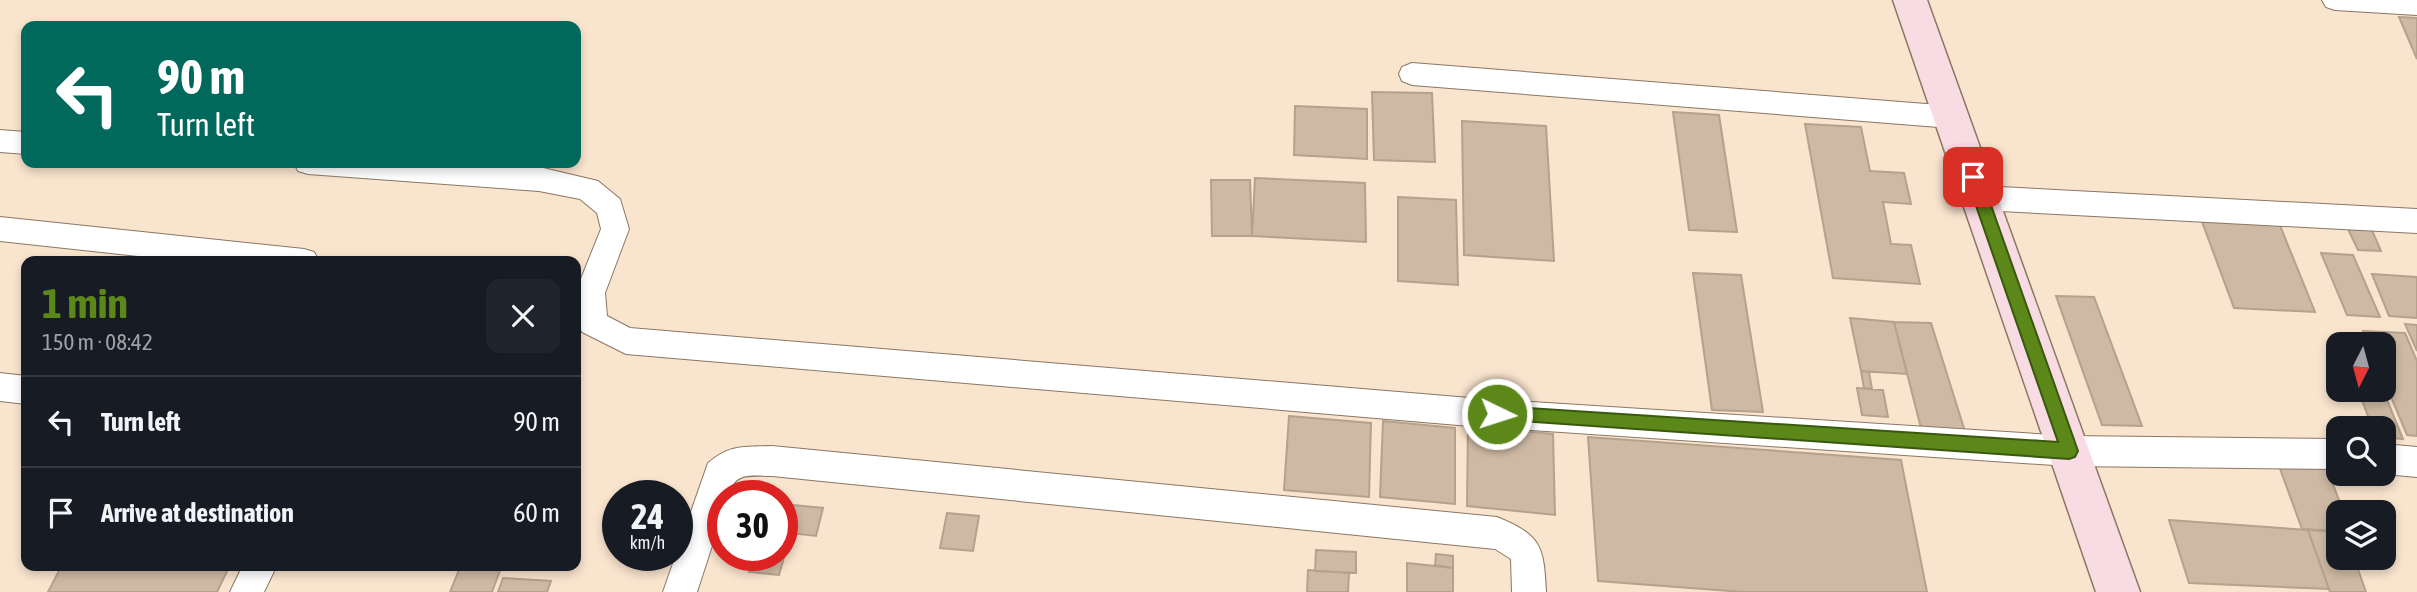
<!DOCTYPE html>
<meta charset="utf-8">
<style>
:root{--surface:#171b24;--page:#20242c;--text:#f1f3f6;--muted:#9ea1a6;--line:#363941;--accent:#5b8818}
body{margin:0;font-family:"Asap Condensed",sans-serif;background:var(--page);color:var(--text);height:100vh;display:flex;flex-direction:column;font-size:26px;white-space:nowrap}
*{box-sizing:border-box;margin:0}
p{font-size:23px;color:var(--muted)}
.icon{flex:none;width:38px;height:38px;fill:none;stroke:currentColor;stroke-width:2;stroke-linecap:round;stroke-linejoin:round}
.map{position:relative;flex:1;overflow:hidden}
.side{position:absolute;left:21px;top:256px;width:560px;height:315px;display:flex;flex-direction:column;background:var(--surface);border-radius:14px;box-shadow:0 4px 10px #0003}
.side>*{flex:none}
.banner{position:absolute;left:21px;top:21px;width:560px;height:147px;border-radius:14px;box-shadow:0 4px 10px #0003;background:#00695c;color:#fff;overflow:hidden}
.needle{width:46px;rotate:186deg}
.buttons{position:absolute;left:2326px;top:332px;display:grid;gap:14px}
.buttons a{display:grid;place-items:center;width:70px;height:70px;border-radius:14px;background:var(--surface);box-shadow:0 4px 10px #0003;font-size:35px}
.speed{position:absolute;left:602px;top:480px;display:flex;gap:14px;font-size:35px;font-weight:700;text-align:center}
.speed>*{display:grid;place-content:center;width:91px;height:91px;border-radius:50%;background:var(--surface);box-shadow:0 4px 10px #0003;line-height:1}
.speed small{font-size:18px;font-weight:400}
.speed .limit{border:10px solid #d22;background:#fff;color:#111}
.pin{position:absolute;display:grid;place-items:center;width:60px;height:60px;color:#fff;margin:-30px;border-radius:14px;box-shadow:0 4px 10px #0006}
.me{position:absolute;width:77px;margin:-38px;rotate:94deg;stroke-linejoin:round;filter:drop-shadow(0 0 5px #0008)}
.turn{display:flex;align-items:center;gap:24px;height:147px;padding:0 21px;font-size:32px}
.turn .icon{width:91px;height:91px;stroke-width:2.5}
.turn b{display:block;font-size:49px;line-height:60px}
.round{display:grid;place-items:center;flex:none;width:74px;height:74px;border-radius:14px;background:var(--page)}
.summary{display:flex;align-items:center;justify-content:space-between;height:119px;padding:0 21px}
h1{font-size:42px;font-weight:700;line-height:52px;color:var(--accent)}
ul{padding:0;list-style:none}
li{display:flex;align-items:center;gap:21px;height:91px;padding:0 21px;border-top:2px solid var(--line)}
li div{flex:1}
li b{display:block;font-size:26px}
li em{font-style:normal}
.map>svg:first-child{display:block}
.building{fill:#ceb9a4;stroke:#b5a18c;stroke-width:2}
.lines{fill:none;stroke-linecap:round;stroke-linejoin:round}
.street-casing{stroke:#8a7763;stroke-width:2}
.secondary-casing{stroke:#8a7763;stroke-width:3}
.street{fill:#fff;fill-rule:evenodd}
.secondary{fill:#f9dce3;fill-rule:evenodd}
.route{fill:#5b8818;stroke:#3b5810;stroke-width:2}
</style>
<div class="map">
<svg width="2417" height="592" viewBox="0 0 2417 592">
<rect width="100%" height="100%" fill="#f9e4ce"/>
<path class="building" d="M2399,17L2417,18V59Z
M1372,92L1432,93L1435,162L1374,160Z
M1295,106L1367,109V159L1294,155Z
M1673,112L1719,115L1737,232L1689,230Z
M1462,121L1546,126L1554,261L1464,255Z
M1805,124L1861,127L1870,171L1904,173L1911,204L1883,202L1891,244L1911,245L1920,284L1833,278Z
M1255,178L1365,183L1366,242L1252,236Z
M1211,180H1250L1252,236H1212Z
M1398,197L1456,200L1458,285L1398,281Z
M2201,219L2279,223L2315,312L2234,308Z
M2347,227L2371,228L2381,251L2358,250Z
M2321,253L2353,255L2380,317L2347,315Z
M1693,273L1741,275L1763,412L1712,410Z
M2372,274L2417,277V318L2389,316Z
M2056,296L2094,297L2142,426L2102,425Z
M1850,318L1894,322L1907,374L1861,371Z
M1894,322L1931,323L1967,438L1923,436Z
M2405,324L2417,325V351Z
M2363,331L2405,333L2417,361V436L2407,435L2384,380V345H2369Z
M1861,371L1869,372L1872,389L1864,388Z
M1857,388L1883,390L1888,417L1862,415Z
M2358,390H2383L2403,439L2384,437V429H2373Z
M1289,416L1371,423L1369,497L1284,490Z
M1383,421L1455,428V504L1380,497Z
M1468,426L1553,434L1555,515L1467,506Z
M1588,437L1901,460L1927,592H1743L1598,581Z
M2279,466L2327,469L2344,513H2338V531L2302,529Z
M782,504L823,508L816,536L791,533L779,575L749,572L755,555H782Z
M947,513L979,516L973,551L940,548Z
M2169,520L2308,530L2329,589L2189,583Z
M2308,530L2338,532V558H2354L2366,592H2330Z
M1316,550L1356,552V573L1315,571Z
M1436,554L1453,556V568L1435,565Z
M1407,563L1453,568V592H1407Z
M62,565H230L217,592H48Z
M461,565H502L492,592H450Z
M1308,570L1349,573L1348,592H1307Z
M503,578L551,581L547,592H498Z"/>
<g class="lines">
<defs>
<path id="street" d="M2322,0H2417V15L2335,10L2326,7Z
M1412,63L1951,106L1961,109L1965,117L1961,125L1951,128L1412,85L1402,81L1399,74L1402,67Z
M0,130L26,132V154L0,152Z
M294,163H471L539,167L598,181L620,199L629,229L605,293L607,316L630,328L1470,398L2069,436L2338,439V469L2069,466L1470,426L626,354L582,332L578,323L576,291L601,229L597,213L580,199L539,191L308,174L298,171Z
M1981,186L2417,209V233L1981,210L1971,206L1967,198L1971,190Z
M0,217L304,249L314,252L319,261H184L0,241Z
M0,373L26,376V404L0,401Z
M2384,444L2417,447V477L2384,474Z
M772,446L1497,517C1541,535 1544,546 1546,592H1512L1511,559L1495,549L772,476C750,476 736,471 728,495H723V512L697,592H663L708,463C730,444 744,447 772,446Z
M243,565H277L264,592H230Z"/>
<path id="secondary" d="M1893,0H1927L2140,592H2096Z"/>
</defs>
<use href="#street" class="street-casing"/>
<use href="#secondary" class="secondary-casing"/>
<use href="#street" class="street"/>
<use href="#secondary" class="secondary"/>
</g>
<path class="route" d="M1973,171L1981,177L2078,451L2075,457L2069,459L1491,419L1489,414L1491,409L1497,406L2058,442L1966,177Z"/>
</svg>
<div class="buttons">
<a><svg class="needle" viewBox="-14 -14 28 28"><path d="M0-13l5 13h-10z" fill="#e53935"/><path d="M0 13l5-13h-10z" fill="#9ea1a6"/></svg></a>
<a><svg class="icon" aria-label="search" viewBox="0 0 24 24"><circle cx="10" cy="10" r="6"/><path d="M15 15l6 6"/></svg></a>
<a><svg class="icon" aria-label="layers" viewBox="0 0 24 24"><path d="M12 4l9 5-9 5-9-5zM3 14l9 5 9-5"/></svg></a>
</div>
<div class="speed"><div>24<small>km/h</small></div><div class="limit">30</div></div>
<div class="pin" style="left:1973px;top:177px;background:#d93025"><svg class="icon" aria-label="arrive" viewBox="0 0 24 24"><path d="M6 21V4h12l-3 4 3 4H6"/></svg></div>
<svg class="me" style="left:1497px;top:414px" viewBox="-20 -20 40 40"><circle r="17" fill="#5b8818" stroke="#fff" stroke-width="3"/><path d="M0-11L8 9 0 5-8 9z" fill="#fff"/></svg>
<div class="banner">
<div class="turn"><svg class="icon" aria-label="left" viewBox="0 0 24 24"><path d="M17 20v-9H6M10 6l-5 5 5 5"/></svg><div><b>90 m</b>Turn left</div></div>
</div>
<section class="side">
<div class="summary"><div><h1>1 min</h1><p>150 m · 08:42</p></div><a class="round"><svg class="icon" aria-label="close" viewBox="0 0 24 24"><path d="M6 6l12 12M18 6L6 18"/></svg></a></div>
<ul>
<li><svg class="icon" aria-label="left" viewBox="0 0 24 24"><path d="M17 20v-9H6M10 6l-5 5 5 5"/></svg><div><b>Turn left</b></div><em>90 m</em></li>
<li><svg class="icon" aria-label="arrive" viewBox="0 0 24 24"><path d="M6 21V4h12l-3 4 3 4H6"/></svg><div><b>Arrive at destination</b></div><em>60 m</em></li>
</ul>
</section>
</div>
